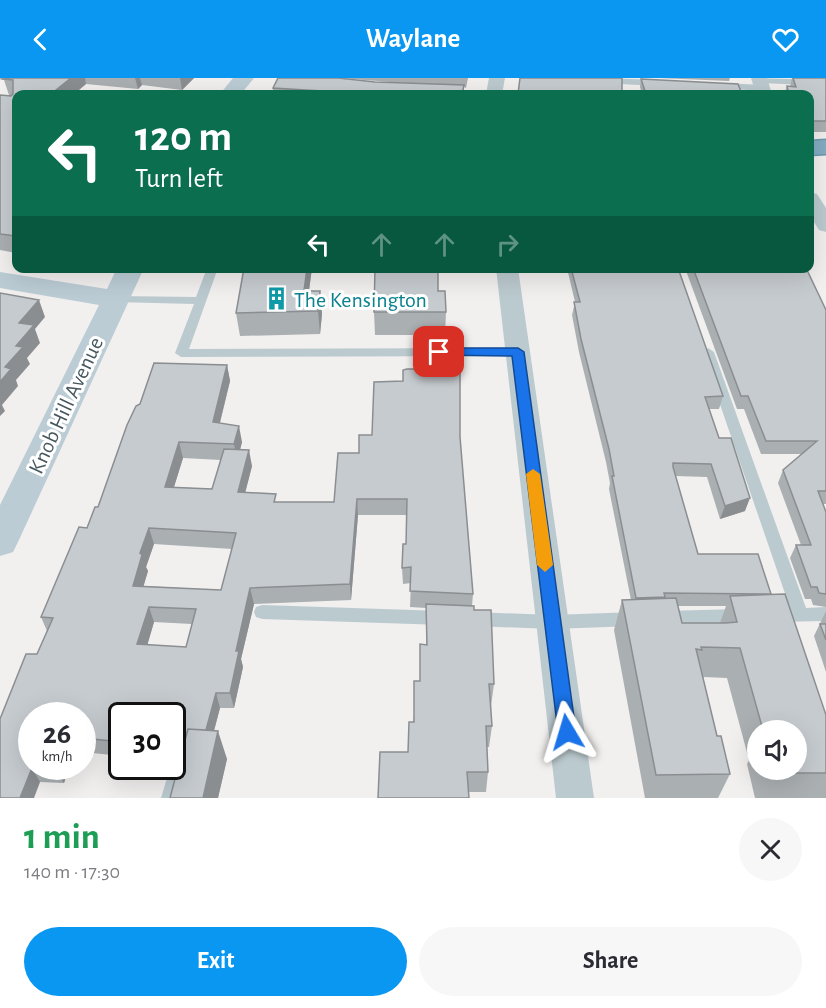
<!DOCTYPE html>
<meta charset="utf-8">
<style>
:root{--surface:#fff;--page:#f7f7f7;--text:#2b2b33;--muted:#7c7c81;--accent:#0997f2}
body{margin:0;font-family:"Alegreya Sans",sans-serif;background:var(--page);color:var(--text);height:100vh;display:flex;flex-direction:column;font-size:22px;white-space:nowrap}
*{box-sizing:border-box;margin:0}
p{font-size:20px;color:var(--muted)}
.icon{flex:none;width:33px;height:33px;fill:none;stroke:currentColor;stroke-width:2;stroke-linecap:round;stroke-linejoin:round}
.map{position:relative;height:720px;overflow:hidden}
.sheet{display:flex;flex-direction:column;background:var(--surface);flex:1}
.sheet>*{flex:none}
.banner{position:absolute;left:12px;top:12px;width:802px;height:183px;border-radius:12px;box-shadow:0 6px 24px #0002;background:#0b6e4f;color:#fff;overflow:hidden}
.fabs{position:absolute;left:747px;top:642px;display:grid;gap:12px}
.fabs a{display:grid;place-items:center;width:60px;height:60px;border-radius:50%;background:var(--surface);box-shadow:0 6px 24px #0002;font-size:30px}
.speed{position:absolute;left:18px;top:624px;display:flex;gap:12px;font-size:30px;font-weight:700;text-align:center}
.speed>*{display:grid;place-content:center;width:78px;height:78px;border-radius:50%;background:var(--surface);box-shadow:0 6px 24px #0002;line-height:1}
.speed small{font-size:15px;font-weight:400}
.speed .limit{border:3px solid #111;border-radius:9px;background:#fff;color:#111}
.pin{position:absolute;display:grid;place-items:center;width:51px;height:51px;color:#fff;margin:-26px;border-radius:12px;box-shadow:0 3px 9px #0006}
.me{position:absolute;width:66px;margin:-33px;rotate:353deg;stroke-linejoin:round;filter:drop-shadow(0 0 4px #0008)}
.turn{display:flex;align-items:center;gap:21px;height:126px;padding:0 24px;font-size:27px}
.turn .icon{width:78px;height:78px;stroke-width:2.5}
.turn b{display:block;font-size:42px;line-height:51px}
.lanes{display:flex;align-items:center;height:57px;padding:0 24px;background:#0003;justify-content:center;gap:30px;direction:ltr}
.lanes .off{opacity:.35}
.round{display:grid;place-items:center;flex:none;width:63px;height:63px;border-radius:32px;background:var(--page)}
.overview{display:flex;align-items:center;justify-content:space-between;height:102px;padding:0 24px}
h1{font-size:36px;font-weight:700;line-height:45px;color:#1e9e55}
.button{display:flex;gap:12px;margin-top:auto;padding:12px 24px}
.button a{flex:1;height:69px;border-radius:36px;background:var(--accent);color:#fff;font-size:24px;font-weight:700;line-height:69px;text-align:center}
.button a+a{background:var(--page);color:var(--text)}
header{display:flex;justify-content:space-between;align-items:center;height:78px;padding:0 24px;background:var(--accent);color:#fff;font-size:27px;font-weight:700}
.map>svg:first-child{display:block}
.lines{fill:none;stroke-linecap:round;stroke-linejoin:round}
.highway-casing{stroke:#6e98ae;stroke-width:3}
.lane{fill:#bbcacf;fill-rule:evenodd}
.street{fill:#bbcacf;fill-rule:evenodd}
.secondary{fill:#bbccd5;fill-rule:evenodd}
.highway{fill:#83acc2;fill-rule:evenodd}
.wall{fill:#aaafb2;fill-rule:evenodd}
.shaded-wall{fill:#8b8e91}
.building{fill:#c6cbcf;stroke:#8b8e91;stroke-width:1.5;fill-rule:evenodd}
.route{fill:#1a73e8;stroke:#114b97;stroke-width:1.5}
.slow{fill:#f59e0b}
.labels{text-anchor:middle;stroke-width:6;stroke-linejoin:round;paint-order:stroke}
.culture-label{font-size:22px;fill:#0d838f;stroke:#fff;text-anchor:start}
.street-label{font-size:22px;fill:#45575e;stroke:#fff}
</style>
<header><svg class="icon" aria-label="back" viewBox="0 0 24 24"><path d="M15 5l-7 7 7 7"/></svg>Waylane<svg class="icon" aria-label="heart" viewBox="0 0 24 24"><path d="M12 20l-8-8c-3-5 5-10 8-4 3-6 11-1 8 4z"/></svg></header>
<div class="map">
<svg width="826" height="720" viewBox="0 0 826 720">
<rect width="100%" height="100%" fill="#f2efef"/>
<g class="lines">
<defs>
<path id="highway" d="M826,62V76L810,77V63Z"/>
</defs>
<use href="#highway" class="highway-casing"/>
<path class="lane" d="M603,0L659,2L663,5L659,8L600,5V1Z
M757,0L826,2V8L760,5L756,2Z
M723,5L762,7L766,10L762,13L720,10V6Z
M442,12L488,13L492,16H445L441,14Z
M207,190H218L189,271L518,270L524,274L518,278L181,279L175,275L194,226L115,224L109,221L115,218L196,219Z
M708,270L714,274L806,530L826,529V543L774,544L768,542L766,537L768,532L790,530L702,274Z
M262,527L443,533L449,535L451,540L449,545L443,547L262,541L256,539L254,534L256,529Z
M740,531L746,533L748,538L746,543L740,545L663,547L657,545L655,540L657,535L663,533Z
M474,534L552,537L635,534L641,536L643,541L641,546L635,548L552,551L474,548L468,546L466,541L468,536Z
M176,687L182,690L185,696L179,720H161L170,690Z"/>
<path class="street" d="M489,0H505L502,16H486Z
M751,0H767L772,16H756Z
M810,114L817,116L826,130V154L819,152L810,138Z
M496,190H518L594,720H556Z"/>
<path class="secondary" d="M233,0H254L241,16H220Z
M117,190H144L18,464L13,474L0,478V427L99,227L0,210V194L107,211Z"/>
<use href="#highway" class="highway"/>
</g>
<path class="wall" d="M0,0H194L182,12L142,7L138,11L86,6L74,16H16V175L0,172V17H11H9L4,2L0,1Z
M341,0H468L466,10L464,9V16H273V10L375,4L414,6Z
M659,0H730L729,3Z
M792,0H826V54H810V16H784L787,8L790,9Z
M641,1L742,16H642L640,9Z
M312,190L309,213H320L322,236L320,256L240,258L236,235Z
M567,190H678L723,318L719,331H709L745,433L720,441L707,399L675,398L698,476L771,516L826,637V720H755L747,686L749,682L727,600L703,599L717,658L730,696L718,720H645L614,552L622,522H631L609,411L610,405L606,384L579,274L572,237L575,224ZM678,528H726L720,545H682ZM758,652H796V692H758Z
M685,190H806L826,232V426H823L826,434V529L813,527L811,521H805L790,480L796,467H801L778,405L783,392L802,376H761L744,331H737Z
M438,213L446,234L445,257H375L374,234Z
M227,287L230,303L220,345L242,364L240,372L252,388L245,415L277,424H334L359,375L460,359L473,516L472,528L474,532L494,606L491,628L492,648L489,669H487L488,694L486,714H468L408,674L426,567V530L410,529L411,505L403,506L402,490L406,466L407,437H358L351,522L254,526L241,581L243,589L234,630H220L214,653L227,681L218,720H170L183,672L172,671V638H122V678L82,674V638L32,688H78L77,690L69,689L64,705L40,704L0,720L47,553L41,539L98,429ZM183,380L221,382L212,411L174,409ZM154,466L232,471L221,512L143,508L148,493L146,489ZM154,544L192,546L186,569L147,567Z
M826,533V594L814,558Z"/>
<path class="shaded-wall" d="M71,0H85L86,6L74,16H51Z
M135,0H140L142,7L138,11Z
M180,0H194L182,12Z
M307,190H312L306,234L304,213Z
M320,213L322,236L320,256L318,233Z
M39,222L45,239L35,251L40,265L27,280L30,286L16,302L18,308L2,327L5,333L0,338V304L5,289L16,268L19,245Z
M227,287L230,303L216,360L213,344Z
M239,348L242,364L237,383L234,366Z
M179,364L183,380L169,425L165,409Z
M249,372L252,388L241,431L238,414Z
M750,420L745,433L720,441L725,428Z
M357,421L358,437L351,522L350,506Z
M149,450L154,466L146,489L148,493L139,524L133,508L140,475Z
M250,510L254,526L241,581L243,589L234,630L230,615L236,573Z
M149,529L154,544L143,582L137,566Z
M216,615L220,630L208,675L204,660Z
M218,653L227,681L218,720H203Z
M56,688L69,689L64,705L55,691Z
M32,690L40,704L34,720H20Z"/>
<path class="building" d="M5,0H71L51,16H16V158L0,156V17L11,18L13,16V2L3,1Z
M278,0H338L375,4L464,7L462,16H372L273,10Z
M520,0H622V16H518Z
M793,0H826V43H810V16H789L787,8L796,9Z
M641,1L738,6L742,16H646Z
M244,190H307L304,213H320L318,233L236,235Z
M375,190H438V213H445L446,234H374Z
M571,190H678L723,318L705,319L719,360H731L750,420L725,428L711,386L673,385V389L698,476H758L771,516L664,515L665,519L636,520L612,398H614L609,371L581,261L574,224H580Z
M693,190H806L826,232V413H818L826,434V516L819,515L817,509H811L796,467H811L783,392L817,363H766L748,318H741Z
M0,215L39,222L19,245L34,247L16,268L23,269L5,289L11,291L0,304Z
M154,285L227,287L213,344L239,348L234,366L179,364L165,409L212,411L224,371L249,372L238,414L276,416L274,424H334L338,375H359V357H372L374,304L403,303V292L407,291H454V295H460V359L473,516L410,513L411,489L402,490L403,466H406L407,421H357L350,506L250,510L236,573H239L230,615H216L206,652L188,651L186,658L172,657V638H122V664L82,660V638H32V688H56L55,691L32,690L20,720H0V641L26,576H37L53,540L41,539L79,449L87,450L95,429H98L127,347L136,328L140,326ZM149,450L236,455L221,512L133,508L142,477L140,475ZM149,529L196,531L186,569L137,566Z
M785,516L826,637V695H772L771,692H796V652H763L740,570L701,569L702,572L696,571L717,658H721L730,696L656,697L622,522L676,520L682,545H725L737,544L730,518Z
M426,526L474,528V532H491L494,606H489L492,648H486L488,694H467L469,720H378L380,674H408L409,644H414V603H420V566L427,567Z
M820,546H826V562Z
M188,651L218,653L203,720H170Z"/>
<path class="route" d="M439,270H518L524,274L576,654L573,660L567,662L560,660L558,654L512,278L434,277L432,274Z"/>
<path class="slow" d="M533,391L540,396L553,487L545,494L537,487L526,396Z"/>
<defs>
<symbol id="building-bare" viewBox="-9 -9 18 18"><path d="M-4-6H4V6H1V3H-1V6H-4ZM-2.5-4.3h1.7v1.8h-1.7ZM.8-4.3h1.7v1.8H.8ZM-2.5-1h1.7V.8h-1.7ZM.8-1h1.7V.8H.8Z" fill="#0f9aa8" stroke="#fff" stroke-width="2.5" paint-order="stroke"/></symbol>
</defs>
<g fill-rule="evenodd">
<use href="#building-bare" x="260" y="204" width="33" height="33"/>
</g>
<g class="labels">
<g class="culture-label">
<text x="294" y="229">The Kensington</text>
</g>
<g class="street-label">
<text transform="translate(65 327) rotate(-65)" y="8">Knob Hill Avenue</text>
</g>
</g>
</svg>
<div class="fabs">
<a><svg class="icon" aria-label="sound" viewBox="0 0 24 24"><path d="M4 9h4l5-4v14l-5-4H4zM17 9q2 3 0 6"/></svg></a>
</div>
<div class="speed"><div>26<small>km/h</small></div><div class="limit">30</div></div>
<div class="pin" style="left:439px;top:274px;background:#d93025"><svg class="icon" aria-label="arrive" viewBox="0 0 24 24"><path d="M6 21V4h12l-3 4 3 4H6"/></svg></div>
<svg class="me" style="left:567px;top:654px" viewBox="-20 -20 40 40"><path d="M0-17L14 15 0 8-14 15z" fill="#1a73e8" stroke="#fff" stroke-width="4"/></svg>
<div class="banner">
<div class="turn"><svg class="icon" aria-label="left" viewBox="0 0 24 24"><path d="M17 20v-9H6M10 6l-5 5 5 5"/></svg><div><b>120 m</b>Turn left</div></div>
<div class="lanes"><svg class="icon" aria-label="left" viewBox="0 0 24 24"><path d="M17 20v-9H6M10 6l-5 5 5 5"/></svg><svg class="icon off" aria-label="ahead" viewBox="0 0 24 24"><path d="M12 20V5M6 11l6-6 6 6"/></svg><svg class="icon off" aria-label="ahead" viewBox="0 0 24 24"><path d="M12 20V5M6 11l6-6 6 6"/></svg><svg class="icon off" aria-label="right" viewBox="0 0 24 24"><path d="M7 20v-9h11M14 6l5 5-5 5"/></svg></div>
</div>
</div>
<section class="sheet">
<div class="overview"><div><h1>1 min</h1><p>140 m · 17:30</p></div><a class="round"><svg class="icon" aria-label="close" viewBox="0 0 24 24"><path d="M6 6l12 12M18 6L6 18"/></svg></a></div>
<div class="button"><a>Exit</a><a>Share</a></div>
</section>
